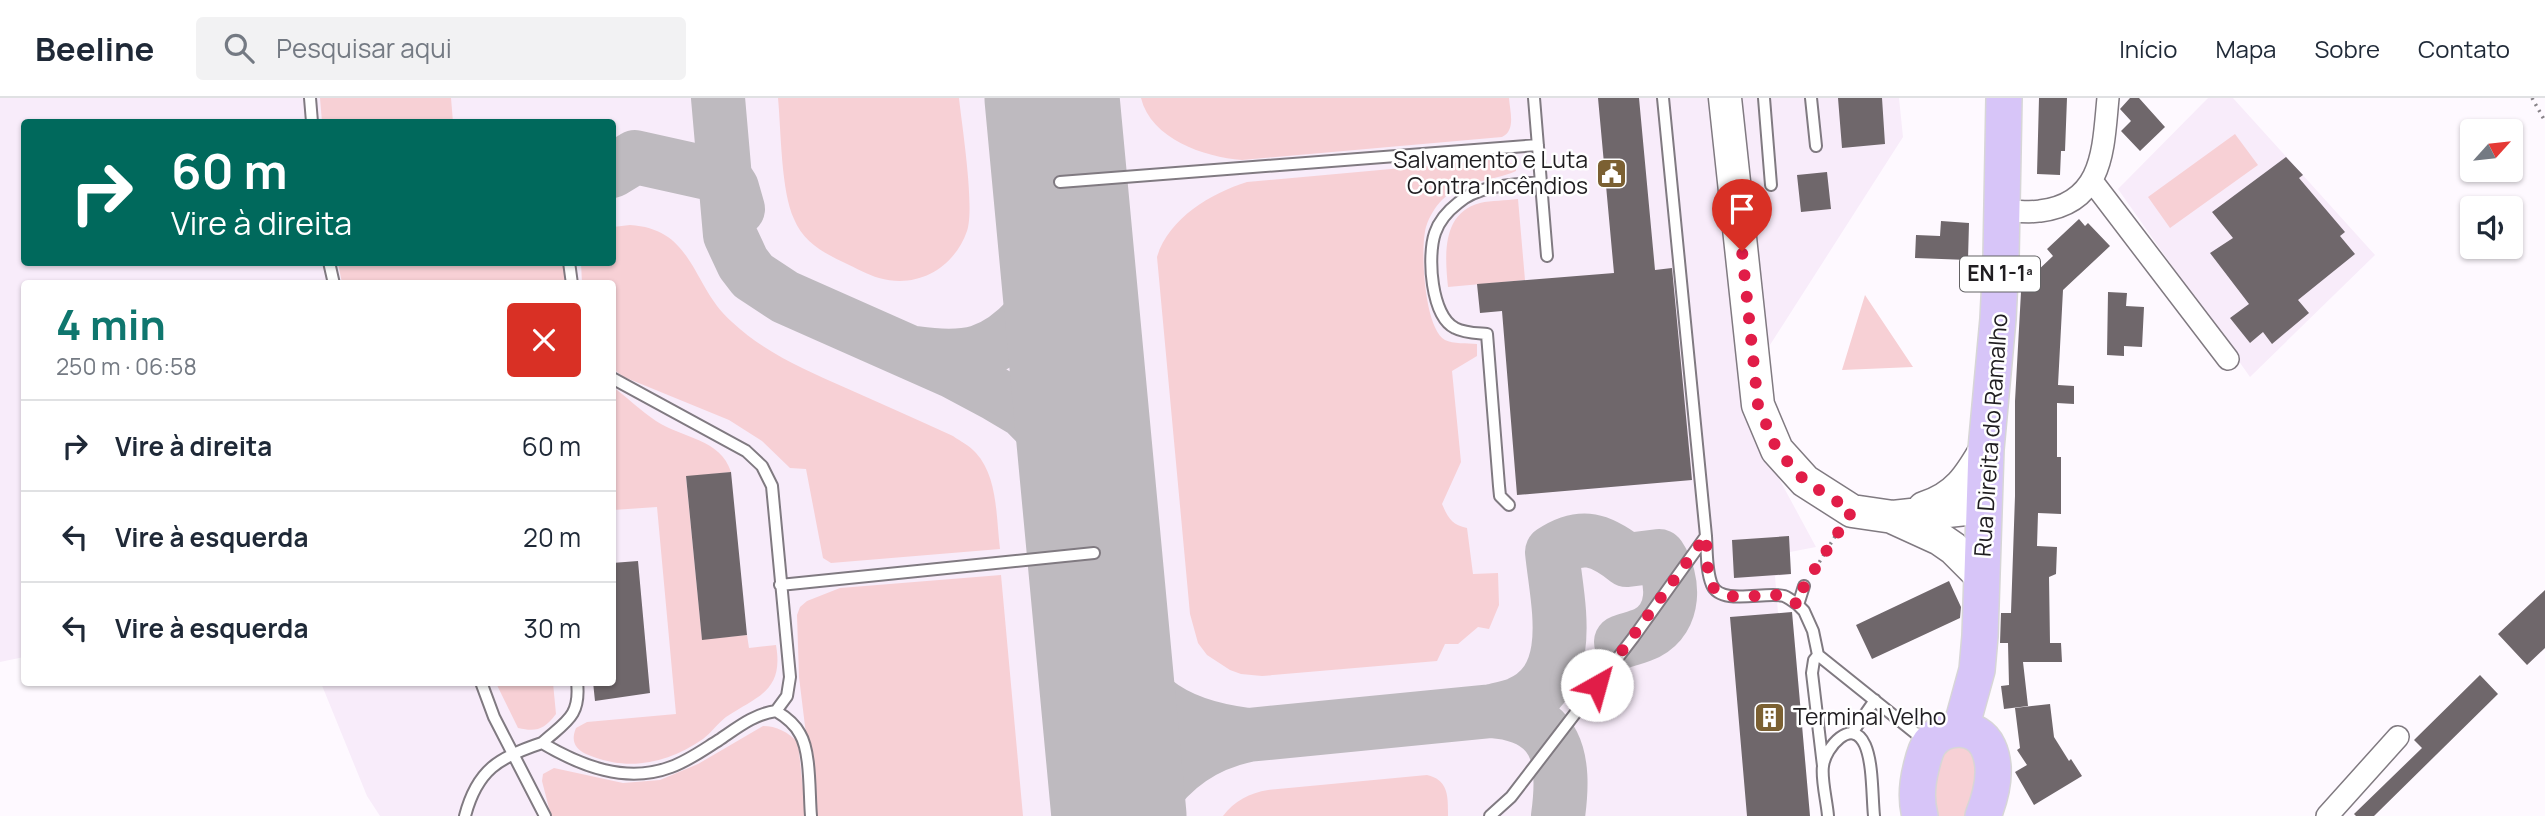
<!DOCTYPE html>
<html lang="pt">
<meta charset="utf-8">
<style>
:root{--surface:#fff;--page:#f2f2f3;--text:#1f2937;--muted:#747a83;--line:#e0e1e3;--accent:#0f766e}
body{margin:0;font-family:Manrope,sans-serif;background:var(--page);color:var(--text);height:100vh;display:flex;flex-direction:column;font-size:26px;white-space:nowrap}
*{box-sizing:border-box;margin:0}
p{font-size:23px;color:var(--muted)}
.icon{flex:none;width:38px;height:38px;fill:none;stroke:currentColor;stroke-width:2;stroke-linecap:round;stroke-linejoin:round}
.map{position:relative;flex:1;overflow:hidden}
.details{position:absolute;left:21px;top:182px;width:595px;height:406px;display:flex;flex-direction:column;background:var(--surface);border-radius:7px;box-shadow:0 2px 5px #0004}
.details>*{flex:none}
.banner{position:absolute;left:21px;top:21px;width:595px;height:147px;border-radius:7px;box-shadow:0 2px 5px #0004;background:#00695c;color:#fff;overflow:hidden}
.needle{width:46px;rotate:63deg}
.fabs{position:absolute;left:2460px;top:21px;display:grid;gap:14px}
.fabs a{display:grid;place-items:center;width:63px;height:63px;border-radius:7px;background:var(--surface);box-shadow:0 2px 5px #0004;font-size:35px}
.pin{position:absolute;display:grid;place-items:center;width:60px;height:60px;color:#fff;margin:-72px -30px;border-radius:50% 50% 50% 0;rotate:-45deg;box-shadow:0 0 7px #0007}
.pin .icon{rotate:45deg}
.me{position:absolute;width:77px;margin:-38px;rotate:38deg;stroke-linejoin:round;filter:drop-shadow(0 0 5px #0008)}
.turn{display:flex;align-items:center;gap:24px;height:147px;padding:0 35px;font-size:32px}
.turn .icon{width:91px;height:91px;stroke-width:2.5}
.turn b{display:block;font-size:49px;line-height:60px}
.round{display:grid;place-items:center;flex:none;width:74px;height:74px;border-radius:7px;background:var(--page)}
.headline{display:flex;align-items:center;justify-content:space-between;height:119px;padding:0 35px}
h1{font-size:42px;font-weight:700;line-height:52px;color:var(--accent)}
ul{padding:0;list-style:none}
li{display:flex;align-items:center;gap:21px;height:91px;padding:0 35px;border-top:2px solid var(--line)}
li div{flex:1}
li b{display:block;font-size:26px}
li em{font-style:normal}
header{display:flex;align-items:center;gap:42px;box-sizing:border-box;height:98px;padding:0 35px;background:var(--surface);border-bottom:2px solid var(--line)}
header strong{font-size:33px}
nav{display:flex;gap:38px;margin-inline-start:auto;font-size:24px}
.search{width:490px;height:63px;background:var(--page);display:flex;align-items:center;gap:18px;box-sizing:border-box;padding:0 24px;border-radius:7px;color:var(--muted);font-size:26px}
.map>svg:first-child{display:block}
.built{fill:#f8ecfa;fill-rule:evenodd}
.green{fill:#f7d0d5}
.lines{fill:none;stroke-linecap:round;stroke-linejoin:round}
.taxiway{stroke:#bebabf;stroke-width:54}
.runway{stroke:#bebabf;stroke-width:135}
.building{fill:#6f676b}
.lane-casing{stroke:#807a81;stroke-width:14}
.street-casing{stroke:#807a81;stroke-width:24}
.secondary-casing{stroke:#807a81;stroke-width:35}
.primary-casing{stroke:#d7d6d7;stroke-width:38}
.path{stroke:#878388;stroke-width:3.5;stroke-dasharray:2 5;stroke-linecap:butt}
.lane{stroke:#fff;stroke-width:10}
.street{stroke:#fff;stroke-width:21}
.secondary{stroke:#fff;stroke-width:32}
.primary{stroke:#d7c5f8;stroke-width:35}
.route{stroke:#e11d48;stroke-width:12;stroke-dasharray:0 21.6}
.labels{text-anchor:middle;stroke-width:5;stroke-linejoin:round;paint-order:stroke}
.shield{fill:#fff;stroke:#636264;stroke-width:2}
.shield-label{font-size:21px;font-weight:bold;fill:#201e21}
.poi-label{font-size:23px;fill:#201e21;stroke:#fff;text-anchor:end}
.street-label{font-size:23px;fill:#201e21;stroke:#fff}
</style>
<header>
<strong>Beeline</strong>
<div class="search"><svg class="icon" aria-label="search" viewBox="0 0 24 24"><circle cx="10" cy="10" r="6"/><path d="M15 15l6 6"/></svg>Pesquisar aqui</div>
<nav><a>Início</a><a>Mapa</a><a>Sobre</a><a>Contato</a></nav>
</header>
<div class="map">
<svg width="2545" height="718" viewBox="0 0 2545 718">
<rect width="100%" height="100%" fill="#fef9ff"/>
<path class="built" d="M0,0H1709L1743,314L1816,449L1790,454L1791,476L1775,478L1778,515L1792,514L1810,718H380L367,698L321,585L612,584V186H24V559L0,564ZM24,24H612V164H24Z
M1735,0H1899L1903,39L1761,261Z
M2208,0H2233L2375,157L2250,279L2118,91Z"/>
<path class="green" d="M320,0H451L453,24H322Z
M778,0H959C962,28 975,110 967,133C954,170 918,191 879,180C868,177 856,170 845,165C824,155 803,144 794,121C781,94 781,32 778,0Z
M1141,0H1509C1510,14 1516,32 1502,39L1242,62C1204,59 1151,41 1141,0Z
M2235,36L2258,67L2170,130L2148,99Z
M1501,61L1516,67V73C1492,84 1462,82 1442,102C1435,109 1429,119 1426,129C1420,150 1424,230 1445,242C1453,246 1467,245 1477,246V258L1452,273L1461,364L1442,406C1448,420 1452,427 1467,430L1473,476L1498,475L1499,507L1489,531L1478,529L1458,546H1445L1437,563L1262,578L1241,576L1230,572L1207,557L1198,545L1190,516L1157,159C1168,121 1211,95 1247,84Z
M1518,101L1525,182L1448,189C1445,159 1441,115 1480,105C1492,102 1505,103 1518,101Z
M630,127C695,131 691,188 732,224C765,255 806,272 846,290C882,306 918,322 953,338C960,343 970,348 976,355C998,379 996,419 1000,451L831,465L823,460L806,371L790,370L762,343L729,322L624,279L613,271L612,186L582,185L581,165L612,164L613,129Z
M338,165H563L565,185H342Z
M1865,197L1913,269L1842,272Z
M613,289C628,300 641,313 656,323C682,340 721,341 731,374L686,379L702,541L747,537L749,550L776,547C784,593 758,598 726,619C718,625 711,635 703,641C667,666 627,674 586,656C574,650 571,642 576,630L587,624L676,616L657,409L613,412Z
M1001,477L1023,718H816L799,579L797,517L800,509L807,503L840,490Z
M496,585H553L556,616C544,632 536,634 518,630Z
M763,628C776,628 789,634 798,645L806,718H551L542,683L543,676L554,670L623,685L660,682L698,666Z
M1949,642L1980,654L1972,718H1932L1928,689Z
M1427,677C1449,682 1448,699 1448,718H1223C1234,703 1250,695 1268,692Z"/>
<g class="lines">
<path class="taxiway" d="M718,0L730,137L743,165L753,178L785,199L952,273L997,297L1024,313L1047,336L1066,365L1081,400L1093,439
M612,73L635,59L725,79L732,90L738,111
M915,255C936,258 958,260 979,254C1013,243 1049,204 1056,169C1060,148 1060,126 1062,105
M1100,518C1130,595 1165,627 1248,637
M1492,613C1558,618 1566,660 1558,718
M1141,718C1164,674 1200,647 1248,637L1492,613C1500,611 1510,609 1518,606C1578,581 1557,504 1552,454C1582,434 1601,442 1627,462L1659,458C1675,482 1676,520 1647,535C1639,539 1629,541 1621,544"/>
<path class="runway" d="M1052,0L1119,718"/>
</g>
<path class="building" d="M1598,0H1639L1655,172L1672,170L1692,382L1517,397L1502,213L1480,215L1477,186L1614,175Z
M1838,0H1882L1885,46L1842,50Z
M2039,0H2067L2065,53H2061L2060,77L2037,76Z
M2130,0H2139L2165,29L2140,53L2121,33L2131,23L2120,11Z
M2286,59L2303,77L2299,80L2345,134L2340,138L2355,156L2298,202L2309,215L2272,246L2263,234L2250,245L2230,220L2249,206L2210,155L2233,140L2212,114Z
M1827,74L1831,111L1801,114L1797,77Z
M2079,121L2085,128L2088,125L2110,148L2063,192L2058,287L2074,288V306L2057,305V359H2061V416L2038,415L2037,448L2057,449L2056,476L2049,479L2050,545H2061L2062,564H2023L2028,608L2004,611L2001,588L2009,587L2008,545H2000L2001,515H2011L2015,398V303L2022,176H2034L2053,158L2047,151Z
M1941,123L1969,125L1968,162L1915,160L1916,137L1940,138Z
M2108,194L2127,195L2126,208L2144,209L2142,249L2124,248V258L2107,257Z
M731,374L747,537L702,542L686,378Z
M1789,438L1791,476L1734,480L1732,442Z
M638,463L650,595L595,603L593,584H612V465Z
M1949,483L1961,509L1960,520L1872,561L1856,527Z
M2545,492V550L2527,567L2498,536Z
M1792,514L1810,718H1747L1730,519Z
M2480,577L2498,596L2374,718H2356L2354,716L2422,650L2414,642Z
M2050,606L2054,639L2069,663L2071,661L2082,678L2034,707L2015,674L2027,667L2017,652L2020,650L2015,610Z"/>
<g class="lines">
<defs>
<path id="lane" d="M310,0L312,24
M1534,0L1547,158
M1764,0L1771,87
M1811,0L1816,48
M1060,84L1538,47
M329,164L334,186
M569,164L572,186
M1509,407L1500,398L1499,388L1487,236C1476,235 1464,235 1455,230C1431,218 1427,158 1435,135C1439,123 1449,112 1458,105C1479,86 1514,87 1541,84
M1706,438C1707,453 1706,473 1712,487C1721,508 1765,493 1784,498C1789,500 1794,504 1798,507
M780,487L1094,455
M1804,488L1798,507L1804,513L1813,533L1818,557L1924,642
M1818,557L1814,562L1812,575L1823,668
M481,584L494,619L545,718
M776,613C786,619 795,626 800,636C811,654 809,696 811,718
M1852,635L1875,602
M542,645C565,624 581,619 577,584
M465,718C477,672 499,659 542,645C581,668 626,686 671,669C688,663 703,652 719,642C737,630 754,616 776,613L787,598L790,579L772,388L762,368L746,353L612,280
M1490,718L1511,699L1633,540L1706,438L1663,0
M1828,718C1827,704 1821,681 1823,668C1825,650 1852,618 1865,647C1873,665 1872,698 1874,718"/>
<path id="street" d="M2092,83L2228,261
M2002,112C2014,113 2028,115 2040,113C2104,105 2103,51 2108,0
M2327,718L2398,639"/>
<path id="secondary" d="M1725,0L1758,307L1777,352L1805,383L1852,413L1893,419L1984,409
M1924,410C1957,400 1970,379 1986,351
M1894,420L1940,441L1953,450L1982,479"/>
<path id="primary" d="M1961,630L1977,572L1980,538L1986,351L1998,221L2001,160L2004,0
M1920,718C1916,703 1917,686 1921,670C1923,662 1925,652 1930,645C1945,625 1978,627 1988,649C1998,670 1991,698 1983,718"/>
</defs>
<use href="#lane" class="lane-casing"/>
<use href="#street" class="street-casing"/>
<use href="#secondary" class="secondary-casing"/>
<use href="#primary" class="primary-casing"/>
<path class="path" d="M2532,0L2545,23
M1812,476L1839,432"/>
<use href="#lane" class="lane"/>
<use href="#street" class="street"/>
<use href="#secondary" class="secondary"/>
<use href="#primary" class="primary"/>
</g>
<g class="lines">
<path class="route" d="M1597,587L1706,438C1707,453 1706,473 1712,487C1721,508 1765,493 1784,498C1789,500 1794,504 1798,507L1804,488L1852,413L1805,383L1777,352L1758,307L1742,153"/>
</g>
<defs>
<symbol id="civic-square" viewBox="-11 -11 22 22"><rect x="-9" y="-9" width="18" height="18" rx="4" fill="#7b6032" stroke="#fff"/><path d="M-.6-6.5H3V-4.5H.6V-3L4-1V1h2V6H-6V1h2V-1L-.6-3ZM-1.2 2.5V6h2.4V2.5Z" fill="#fff"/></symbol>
<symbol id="building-square" viewBox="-11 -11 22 22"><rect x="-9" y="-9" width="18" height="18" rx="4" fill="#7b6032" stroke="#fff"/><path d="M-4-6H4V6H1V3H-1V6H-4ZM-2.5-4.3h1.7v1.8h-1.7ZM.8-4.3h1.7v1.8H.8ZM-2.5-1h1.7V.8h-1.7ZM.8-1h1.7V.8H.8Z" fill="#fff"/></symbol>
</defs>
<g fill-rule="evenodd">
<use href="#civic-square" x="1594" y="58" width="35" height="35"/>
<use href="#building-square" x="1752" y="602" width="35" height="35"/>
</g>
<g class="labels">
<rect class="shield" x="1960" y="158.5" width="80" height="35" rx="5"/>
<g class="shield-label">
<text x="2000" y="183">EN 1-1ª</text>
</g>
<g class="poi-label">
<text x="1588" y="70">Salvamento e Luta<tspan x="1588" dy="26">Contra Incêndios</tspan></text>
<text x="1793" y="627" text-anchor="start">Terminal Velho</text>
</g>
<g class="street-label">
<text transform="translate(1991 337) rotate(-86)" y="8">Rua Direita do Ramalho</text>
</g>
</g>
</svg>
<div class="fabs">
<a><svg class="needle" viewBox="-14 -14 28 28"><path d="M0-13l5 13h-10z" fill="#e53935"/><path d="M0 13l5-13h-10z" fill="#747a83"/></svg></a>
<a><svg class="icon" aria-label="sound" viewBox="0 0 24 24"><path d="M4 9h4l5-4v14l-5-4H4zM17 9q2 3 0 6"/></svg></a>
</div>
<div class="pin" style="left:1742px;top:153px;background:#d93025"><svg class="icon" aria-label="arrive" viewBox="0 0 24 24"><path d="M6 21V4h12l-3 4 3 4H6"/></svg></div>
<svg class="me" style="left:1597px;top:587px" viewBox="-20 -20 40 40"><circle r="19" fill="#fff"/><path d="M0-13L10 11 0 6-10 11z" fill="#e11d48"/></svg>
<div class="banner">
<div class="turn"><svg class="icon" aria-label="right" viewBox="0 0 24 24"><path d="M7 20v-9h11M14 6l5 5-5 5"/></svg><div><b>60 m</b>Vire à direita</div></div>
</div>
<section class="details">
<div class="headline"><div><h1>4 min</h1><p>250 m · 06:58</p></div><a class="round" style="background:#d93025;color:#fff"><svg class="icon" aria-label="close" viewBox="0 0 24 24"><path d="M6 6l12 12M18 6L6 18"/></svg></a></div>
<ul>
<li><svg class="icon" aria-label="right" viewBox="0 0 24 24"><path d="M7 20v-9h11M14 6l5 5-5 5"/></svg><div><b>Vire à direita</b></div><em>60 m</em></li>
<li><svg class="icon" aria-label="left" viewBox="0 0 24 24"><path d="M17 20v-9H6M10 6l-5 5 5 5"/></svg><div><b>Vire à esquerda</b></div><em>20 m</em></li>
<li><svg class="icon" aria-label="left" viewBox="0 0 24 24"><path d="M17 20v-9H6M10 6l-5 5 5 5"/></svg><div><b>Vire à esquerda</b></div><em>30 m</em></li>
</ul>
</section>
</div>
